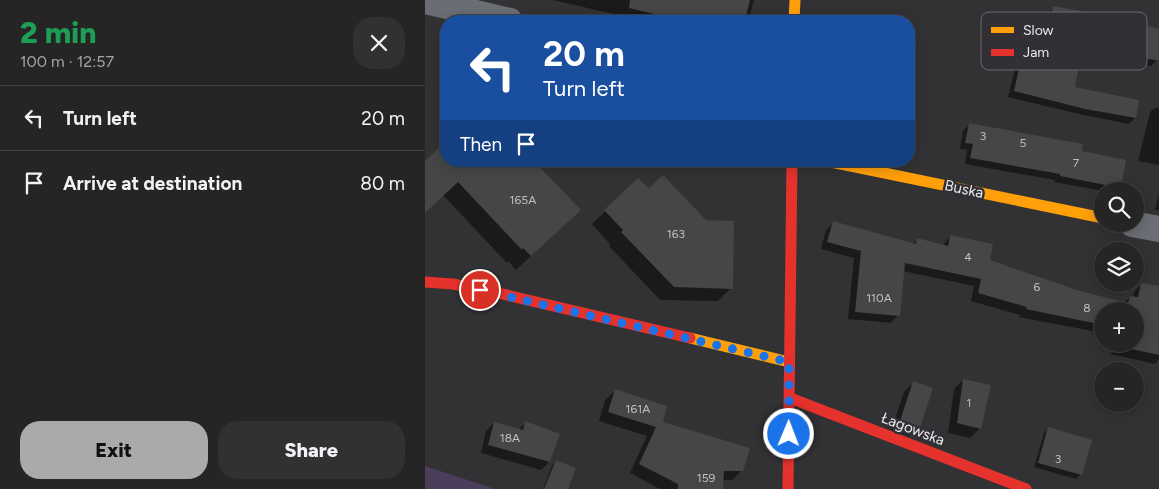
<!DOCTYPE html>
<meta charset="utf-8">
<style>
:root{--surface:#262526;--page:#323132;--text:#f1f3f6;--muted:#a4a5a7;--line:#424243;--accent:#aaa9ab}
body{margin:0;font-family:Figtree,sans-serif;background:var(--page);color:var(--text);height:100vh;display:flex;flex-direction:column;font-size:19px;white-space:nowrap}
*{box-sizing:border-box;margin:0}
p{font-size:16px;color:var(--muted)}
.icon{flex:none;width:28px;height:28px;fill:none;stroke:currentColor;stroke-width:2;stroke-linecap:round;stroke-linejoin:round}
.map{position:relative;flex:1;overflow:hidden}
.side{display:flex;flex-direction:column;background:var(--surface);width:425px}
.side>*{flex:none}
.hud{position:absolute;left:15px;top:15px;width:475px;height:152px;border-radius:20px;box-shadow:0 2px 12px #0003,0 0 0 1px var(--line);background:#1a4fa0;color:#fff;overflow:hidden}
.controls{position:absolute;left:669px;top:182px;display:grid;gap:10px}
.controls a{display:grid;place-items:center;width:50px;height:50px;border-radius:50%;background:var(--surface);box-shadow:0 2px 12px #0003,0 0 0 1px var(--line);font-size:25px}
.pin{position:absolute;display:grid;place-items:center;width:42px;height:42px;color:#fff;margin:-21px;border:2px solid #fff;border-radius:50%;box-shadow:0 1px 5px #0007}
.me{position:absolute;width:55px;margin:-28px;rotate:1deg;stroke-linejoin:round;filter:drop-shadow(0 0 4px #0008)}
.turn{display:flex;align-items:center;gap:18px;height:105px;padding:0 20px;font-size:22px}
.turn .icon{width:65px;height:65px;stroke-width:2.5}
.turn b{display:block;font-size:35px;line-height:42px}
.then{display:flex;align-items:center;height:48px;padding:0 20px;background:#0003;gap:10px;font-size:19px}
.round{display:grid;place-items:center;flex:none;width:52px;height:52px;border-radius:20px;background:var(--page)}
.overview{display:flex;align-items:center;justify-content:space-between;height:85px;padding:0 20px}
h1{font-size:30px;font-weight:800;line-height:38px;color:#1e9e55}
.cta{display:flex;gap:10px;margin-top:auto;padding:10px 20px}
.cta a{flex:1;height:58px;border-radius:20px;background:var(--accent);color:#111;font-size:20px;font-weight:800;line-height:58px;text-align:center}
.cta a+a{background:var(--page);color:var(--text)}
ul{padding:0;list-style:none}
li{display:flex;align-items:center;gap:15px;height:65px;padding:0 20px;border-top:1px solid var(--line)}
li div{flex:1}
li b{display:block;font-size:19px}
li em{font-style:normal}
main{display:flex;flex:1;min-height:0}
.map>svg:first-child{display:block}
.green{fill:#4c3d5a}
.shadow{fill:#0007}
.building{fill:#464547}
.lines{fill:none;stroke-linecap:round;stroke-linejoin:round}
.street{stroke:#6b6d74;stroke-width:26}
.slow{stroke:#ff9f0a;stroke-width:11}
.jam{stroke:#e5322d;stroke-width:11}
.route{stroke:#1a73e8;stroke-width:9;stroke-dasharray:0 16.2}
.labels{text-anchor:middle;stroke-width:5;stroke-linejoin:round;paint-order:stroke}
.number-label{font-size:12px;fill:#c1c0c3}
.street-label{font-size:15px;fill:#eae9ec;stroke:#323034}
.key{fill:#323034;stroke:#69686b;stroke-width:1}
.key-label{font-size:14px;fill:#eae9ec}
</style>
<main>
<section class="side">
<div class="overview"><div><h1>2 min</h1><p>100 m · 12:57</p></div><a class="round"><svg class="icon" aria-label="close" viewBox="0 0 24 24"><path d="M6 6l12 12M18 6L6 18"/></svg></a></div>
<ul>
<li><svg class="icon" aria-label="left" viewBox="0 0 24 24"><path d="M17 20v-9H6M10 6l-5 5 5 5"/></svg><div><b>Turn left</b></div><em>20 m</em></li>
<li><svg class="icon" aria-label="arrive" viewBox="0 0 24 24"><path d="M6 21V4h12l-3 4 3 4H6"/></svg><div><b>Arrive at destination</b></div><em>80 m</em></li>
</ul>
<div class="cta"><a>Exit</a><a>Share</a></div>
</section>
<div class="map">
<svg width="734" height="489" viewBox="0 0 734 489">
<rect width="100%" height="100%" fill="#323133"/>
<path class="green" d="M0,466L70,489H0Z"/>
<path class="shadow" d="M128,0H329L323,21H219Z
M629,8L734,30V51L732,60L726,66L656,52L649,88L713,101L710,118L704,124L654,114L583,97L591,65L575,61L581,35L587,29L618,37L623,14Z
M730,108H734V165L713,161L725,112Z
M544,125L655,152L695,187L690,191H678L629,182L630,180L540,164L542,150L535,149L538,131Z
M21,141V161L140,224L91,270L83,261L82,263L18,195L0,212V163Z
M213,180L306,288L293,301L235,300L184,246L185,244L167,224Z
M734,193V210H730Z
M409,222L488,244L493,239L517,246L526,236L563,261L654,292L699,303L705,297H708L709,292L717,284L734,288V359L730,364L686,354L689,344H710V311H678V333L594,317L595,315L546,301L549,286L478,271L473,315L466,323L423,319L429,258L396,249L401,230Z
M538,380L555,428L545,438L523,433L529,389Z
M488,383L494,427L484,436L466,430L479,392Z
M190,391L236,423L317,470L307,480H297V489H235L205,473L222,436L174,421L180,400Z
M69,423L93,430L100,423L124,462L116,470L56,453L61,431Z
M624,428L656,474L651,479L609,467L619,433Z
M131,461L141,489H118L127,466Z"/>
<path class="building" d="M205,0H325L320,21H259L204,8Z
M628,6L723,23L722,26L734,29V61L658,45L650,87L714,100L711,118L660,109L589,91L596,59L580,55L586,28L622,37Z
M544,123L658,144L657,151L701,160L696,188L635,176V174L545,158L548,144L540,143Z
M21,141V161H109L156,210L106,256L98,248L97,250L33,182L0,213V161Z
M238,175L281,220L309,221L308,289L249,287L196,232L198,230L179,210L213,178L224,188Z
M408,221L491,244L492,238L523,246L525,235L568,244L565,260L655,291L703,303L705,296L713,297L716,283L734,286V355L693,346L694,344H710V311H678V325L601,309L602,307L553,293L556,279L480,263L475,316L430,312L436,251L402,242Z
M538,379L566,385L556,429L532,423Z
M488,381L508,388L495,428L475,421Z
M190,389L242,406L238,422L325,448L318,471H299L298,489H253V484L214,464L231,427L183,412Z
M100,421L135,434L125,462L63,445L69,422L98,430Z
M623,427L667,440L657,475L613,463Z
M131,460L151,468L143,489H119Z"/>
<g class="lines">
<path class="street" d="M0,1L85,21
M707,224L734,229"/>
<path class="slow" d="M369,21L370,0
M401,161L678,218
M265,338L364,362"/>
<path class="jam" d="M0,282L28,284L69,292L265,338
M365,398L601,489
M363,489L367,161"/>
</g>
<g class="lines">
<path class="route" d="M55,290L364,362V434"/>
</g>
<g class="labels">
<g class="number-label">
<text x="558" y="140">3</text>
<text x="598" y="147">5</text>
<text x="651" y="167">7</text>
<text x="98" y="204">165A</text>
<text x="251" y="238">163</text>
<text x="543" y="261">4</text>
<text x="612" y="291">6</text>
<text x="454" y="302">110A</text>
<text x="662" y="312">8</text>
<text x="544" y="407">1</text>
<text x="213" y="413">161A</text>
<text x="85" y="442">18A</text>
<text x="633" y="463">3</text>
<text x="281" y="482">159</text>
</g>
<g class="street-label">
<text transform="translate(539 189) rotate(12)" y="5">Buska</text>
<text transform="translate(488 429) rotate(21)" y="5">Łagowska</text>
</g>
</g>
<rect x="556" y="12" width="166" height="58" rx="8" class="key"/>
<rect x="566" y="27" width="23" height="6" fill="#ff9f0a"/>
<rect x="566" y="49" width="23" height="7" fill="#e5322d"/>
<g class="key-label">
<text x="598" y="35">Slow</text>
<text x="598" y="57">Jam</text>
</g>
</svg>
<div class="controls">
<a><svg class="icon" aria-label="search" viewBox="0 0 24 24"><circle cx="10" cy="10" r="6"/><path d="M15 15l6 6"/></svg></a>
<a><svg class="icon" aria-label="layers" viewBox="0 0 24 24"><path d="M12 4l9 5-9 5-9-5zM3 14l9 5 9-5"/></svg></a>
<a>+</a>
<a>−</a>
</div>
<div class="pin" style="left:55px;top:290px;background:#d93025"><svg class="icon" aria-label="arrive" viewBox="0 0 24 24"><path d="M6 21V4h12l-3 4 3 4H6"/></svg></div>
<svg class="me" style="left:364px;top:434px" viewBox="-20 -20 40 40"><circle r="17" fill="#1a73e8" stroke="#fff" stroke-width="3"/><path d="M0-11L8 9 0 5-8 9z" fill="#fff"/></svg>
<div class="hud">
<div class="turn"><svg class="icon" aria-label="left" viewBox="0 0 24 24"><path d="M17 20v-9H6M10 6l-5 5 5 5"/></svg><div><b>20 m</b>Turn left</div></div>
<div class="then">Then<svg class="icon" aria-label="arrive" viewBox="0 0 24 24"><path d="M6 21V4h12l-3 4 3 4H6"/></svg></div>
</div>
</div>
</main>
